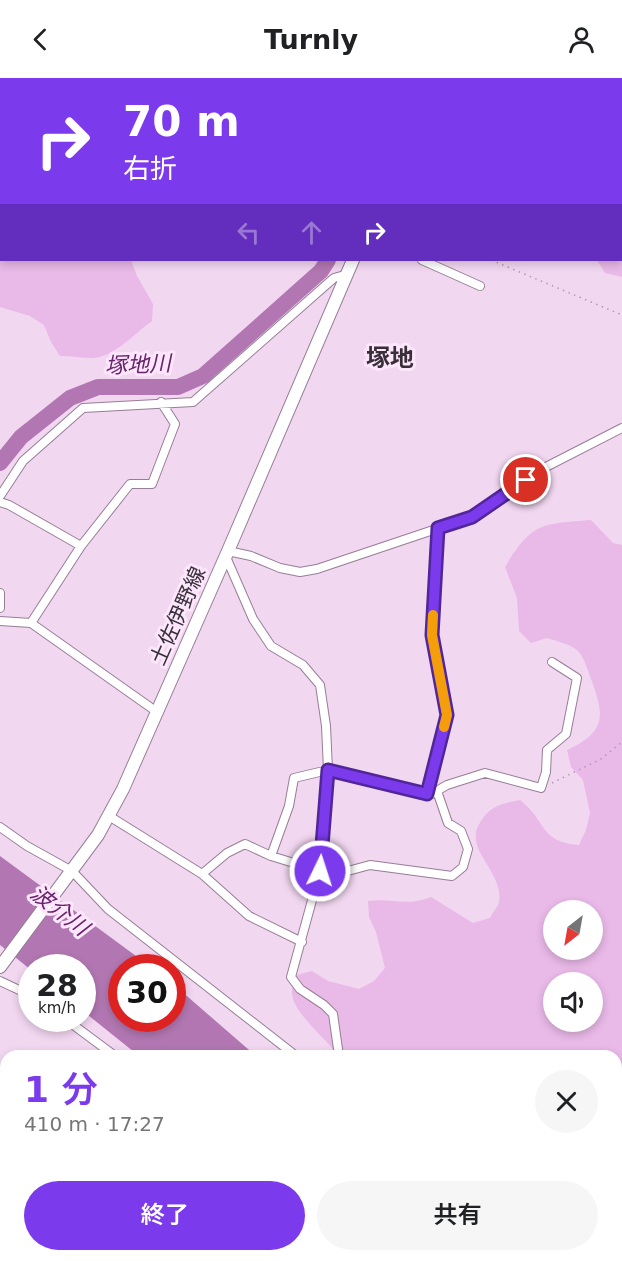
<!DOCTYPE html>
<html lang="ja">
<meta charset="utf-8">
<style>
:root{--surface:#fff;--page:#f6f6f6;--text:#202124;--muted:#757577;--accent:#7c3aed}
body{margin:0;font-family:"DejaVu Sans","Noto Sans JP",sans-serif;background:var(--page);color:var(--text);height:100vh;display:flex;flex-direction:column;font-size:22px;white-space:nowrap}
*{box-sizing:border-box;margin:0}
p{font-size:20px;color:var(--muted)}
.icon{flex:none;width:33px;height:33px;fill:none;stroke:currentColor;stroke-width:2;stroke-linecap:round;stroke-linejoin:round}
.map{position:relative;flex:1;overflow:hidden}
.drawer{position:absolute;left:0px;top:972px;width:622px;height:212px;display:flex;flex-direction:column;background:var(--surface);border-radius:18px 18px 0 0;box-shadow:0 3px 9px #0003}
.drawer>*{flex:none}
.guide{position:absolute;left:0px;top:0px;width:622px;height:183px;box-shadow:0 3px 9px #0003;background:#7c3aed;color:#fff;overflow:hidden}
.needle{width:39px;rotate:211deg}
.tools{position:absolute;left:543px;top:822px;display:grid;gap:12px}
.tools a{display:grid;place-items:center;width:60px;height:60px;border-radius:50%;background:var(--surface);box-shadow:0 3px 9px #0003;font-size:30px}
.speed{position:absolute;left:18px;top:876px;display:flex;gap:12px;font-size:30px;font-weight:700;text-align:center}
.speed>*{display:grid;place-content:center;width:78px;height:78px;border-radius:50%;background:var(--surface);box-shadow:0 3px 9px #0003;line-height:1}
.speed small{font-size:15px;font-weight:400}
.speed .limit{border:9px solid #d22;background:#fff;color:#111}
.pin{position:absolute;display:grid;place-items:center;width:51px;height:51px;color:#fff;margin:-26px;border:3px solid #fff;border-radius:50%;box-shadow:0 2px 6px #0007}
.me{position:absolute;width:66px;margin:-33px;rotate:4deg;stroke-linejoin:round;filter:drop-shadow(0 0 4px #0008)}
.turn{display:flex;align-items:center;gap:21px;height:126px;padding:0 24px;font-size:27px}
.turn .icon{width:78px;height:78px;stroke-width:2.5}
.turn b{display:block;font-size:42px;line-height:51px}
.lanes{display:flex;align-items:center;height:57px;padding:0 24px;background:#0003;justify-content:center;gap:30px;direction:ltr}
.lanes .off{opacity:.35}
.round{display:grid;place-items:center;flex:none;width:63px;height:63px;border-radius:32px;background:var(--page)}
.overview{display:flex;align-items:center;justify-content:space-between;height:102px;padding:0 24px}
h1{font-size:36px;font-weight:600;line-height:45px;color:var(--accent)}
.action{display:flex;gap:12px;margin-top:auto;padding:12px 24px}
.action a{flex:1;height:69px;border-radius:36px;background:var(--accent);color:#fff;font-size:24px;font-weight:600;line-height:69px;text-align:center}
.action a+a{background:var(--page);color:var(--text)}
header{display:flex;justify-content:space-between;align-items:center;height:78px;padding:0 24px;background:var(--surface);font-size:27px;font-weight:600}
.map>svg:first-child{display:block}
.green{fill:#e9b9e8;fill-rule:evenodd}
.water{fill:#b277b2}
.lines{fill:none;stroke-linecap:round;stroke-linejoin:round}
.river{stroke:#b277b2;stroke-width:16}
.street-casing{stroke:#967e96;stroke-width:10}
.primary-casing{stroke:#967e96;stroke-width:14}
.path{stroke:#af9aae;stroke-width:1.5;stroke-dasharray:1.5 4.5;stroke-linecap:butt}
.street{stroke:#fff;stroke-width:8}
.primary{stroke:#fff;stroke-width:12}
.route-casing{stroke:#51269a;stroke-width:15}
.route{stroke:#7c3aed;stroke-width:10}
.slow{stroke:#f59e0b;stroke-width:10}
.labels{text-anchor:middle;stroke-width:6;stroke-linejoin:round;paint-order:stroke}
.street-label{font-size:21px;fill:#392f39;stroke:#fce6fb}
.water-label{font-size:22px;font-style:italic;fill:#69226c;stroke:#fce6fb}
.quarter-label{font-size:24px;font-weight:bold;fill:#392f39;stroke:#fce6fb}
</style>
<header><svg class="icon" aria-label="back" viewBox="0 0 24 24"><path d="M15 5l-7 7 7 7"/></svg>Turnly<svg class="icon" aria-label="person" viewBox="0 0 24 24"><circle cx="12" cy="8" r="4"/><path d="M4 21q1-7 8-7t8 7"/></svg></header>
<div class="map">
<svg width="622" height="1183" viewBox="0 0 622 1183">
<rect width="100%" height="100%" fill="#f2d7f1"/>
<path class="green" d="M0,0L244,1L2,2V182H131L137,198L153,226L152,243C135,255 114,279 93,280C82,280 71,278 60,278L51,264L44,247L30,238L0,229Z
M621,107H622V199L605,195L597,182H621Z
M591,442L613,465L622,467V1030H617L616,978H338C326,959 289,933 292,911C293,907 295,902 297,897L312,893L328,903L359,911L374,903L385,890L376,854L369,839L368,823C393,820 406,829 431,819L473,845L490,840C492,835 498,829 499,824C504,792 461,771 481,743C490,728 503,725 520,722C547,743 539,764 579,767L586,752L590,735L583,702L571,689L567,672C606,654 605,638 591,601C588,593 584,578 577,572C570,566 556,563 547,560L531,565L519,553L517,520L505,489C532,444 542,446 591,442ZM554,832H592V872H554ZM554,904H592V944H554Z"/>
<path class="water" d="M0,778L151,889L122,890V940H172L173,906L256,978H139L83,933L82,890H32L31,892L0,867Z
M396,1178H518L525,1183H403Z"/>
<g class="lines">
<path class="river" d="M347,0V2
M0,385L21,359L70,320L98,309H178L203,298L321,193L328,182"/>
<defs>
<path id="street" d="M258,0V2
M434,2L435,0
M422,182L480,208
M0,418L23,383L83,330L193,324L334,200L348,196
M0,424L9,427L81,468L31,545
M81,468L130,406H152L175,346L161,324
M228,473L251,478L280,490L300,494L317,491L472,439L540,392L622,350
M226,479L253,541L271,568L303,587L320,607L326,648L328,692L320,793L344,794L370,787L452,798L463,789L468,771L461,753L448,745L437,713
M0,515V530
M0,543L31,545L157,634
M427,716L447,637L432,557L438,450
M109,738L202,796L227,775L245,766L271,778L320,793L291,899L300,911L324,927L333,936L339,978
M0,749L27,768L72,793L108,831L296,978
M271,778L289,728L294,700L328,692L430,717L447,707L485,695L541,710L546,694L547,672L566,656L577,600L552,584
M202,796L249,838L302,864
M0,903L32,918
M64,940L115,978
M0,1101L6,1104
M616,1118L622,1112
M150,1178L161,1183
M370,1178L377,1183
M597,1178L600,1183"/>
<path id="primary" d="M362,0V2
M0,889L98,757L123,711L228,473L353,182"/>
</defs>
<use href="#street" class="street-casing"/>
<use href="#primary" class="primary-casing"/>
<path class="path" d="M491,182L622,237
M552,705L601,681L622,664"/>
<use href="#street" class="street"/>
<use href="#primary" class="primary"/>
</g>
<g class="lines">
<defs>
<path id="route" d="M320,793L328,692L427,716L447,637L432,557L438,450L472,439L526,402"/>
</defs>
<use href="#route" class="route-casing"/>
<use href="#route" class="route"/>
<path class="slow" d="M433,537L432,557L447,637L444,649"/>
</g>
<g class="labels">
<g class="street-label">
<text transform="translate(178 538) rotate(-66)" y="7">土佐伊野線</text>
</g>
<g class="water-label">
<text transform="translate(138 286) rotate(-2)" y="8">塚地川</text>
<text transform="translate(60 832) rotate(38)" y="8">波介川</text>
</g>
<g class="quarter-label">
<text x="390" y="288">塚地</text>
</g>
</g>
</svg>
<div class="tools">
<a><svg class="needle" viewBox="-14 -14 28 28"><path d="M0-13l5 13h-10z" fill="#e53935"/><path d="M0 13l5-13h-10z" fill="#757577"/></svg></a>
<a><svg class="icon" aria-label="sound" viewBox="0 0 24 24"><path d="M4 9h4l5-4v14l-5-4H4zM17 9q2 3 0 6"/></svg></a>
</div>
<div class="speed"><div>28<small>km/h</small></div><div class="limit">30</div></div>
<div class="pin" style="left:526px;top:402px;background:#d93025"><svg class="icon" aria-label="arrive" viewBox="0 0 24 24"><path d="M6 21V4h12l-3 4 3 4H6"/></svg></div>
<svg class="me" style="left:320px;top:793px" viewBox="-20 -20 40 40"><circle r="17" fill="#7c3aed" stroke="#fff" stroke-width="3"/><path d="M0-11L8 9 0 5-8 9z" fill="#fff"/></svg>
<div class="guide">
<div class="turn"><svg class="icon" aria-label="right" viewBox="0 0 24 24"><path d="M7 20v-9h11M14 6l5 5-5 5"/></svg><div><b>70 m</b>右折</div></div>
<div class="lanes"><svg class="icon off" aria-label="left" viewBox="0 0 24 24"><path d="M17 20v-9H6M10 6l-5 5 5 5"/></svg><svg class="icon off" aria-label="ahead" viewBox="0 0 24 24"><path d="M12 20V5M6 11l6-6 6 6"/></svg><svg class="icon" aria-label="right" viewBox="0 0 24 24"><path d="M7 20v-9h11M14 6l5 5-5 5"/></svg></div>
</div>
<section class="drawer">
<div class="overview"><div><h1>1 分</h1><p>410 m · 17:27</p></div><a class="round"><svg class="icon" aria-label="close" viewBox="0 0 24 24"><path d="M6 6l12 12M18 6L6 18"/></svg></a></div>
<div class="action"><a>終了</a><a>共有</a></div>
</section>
</div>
